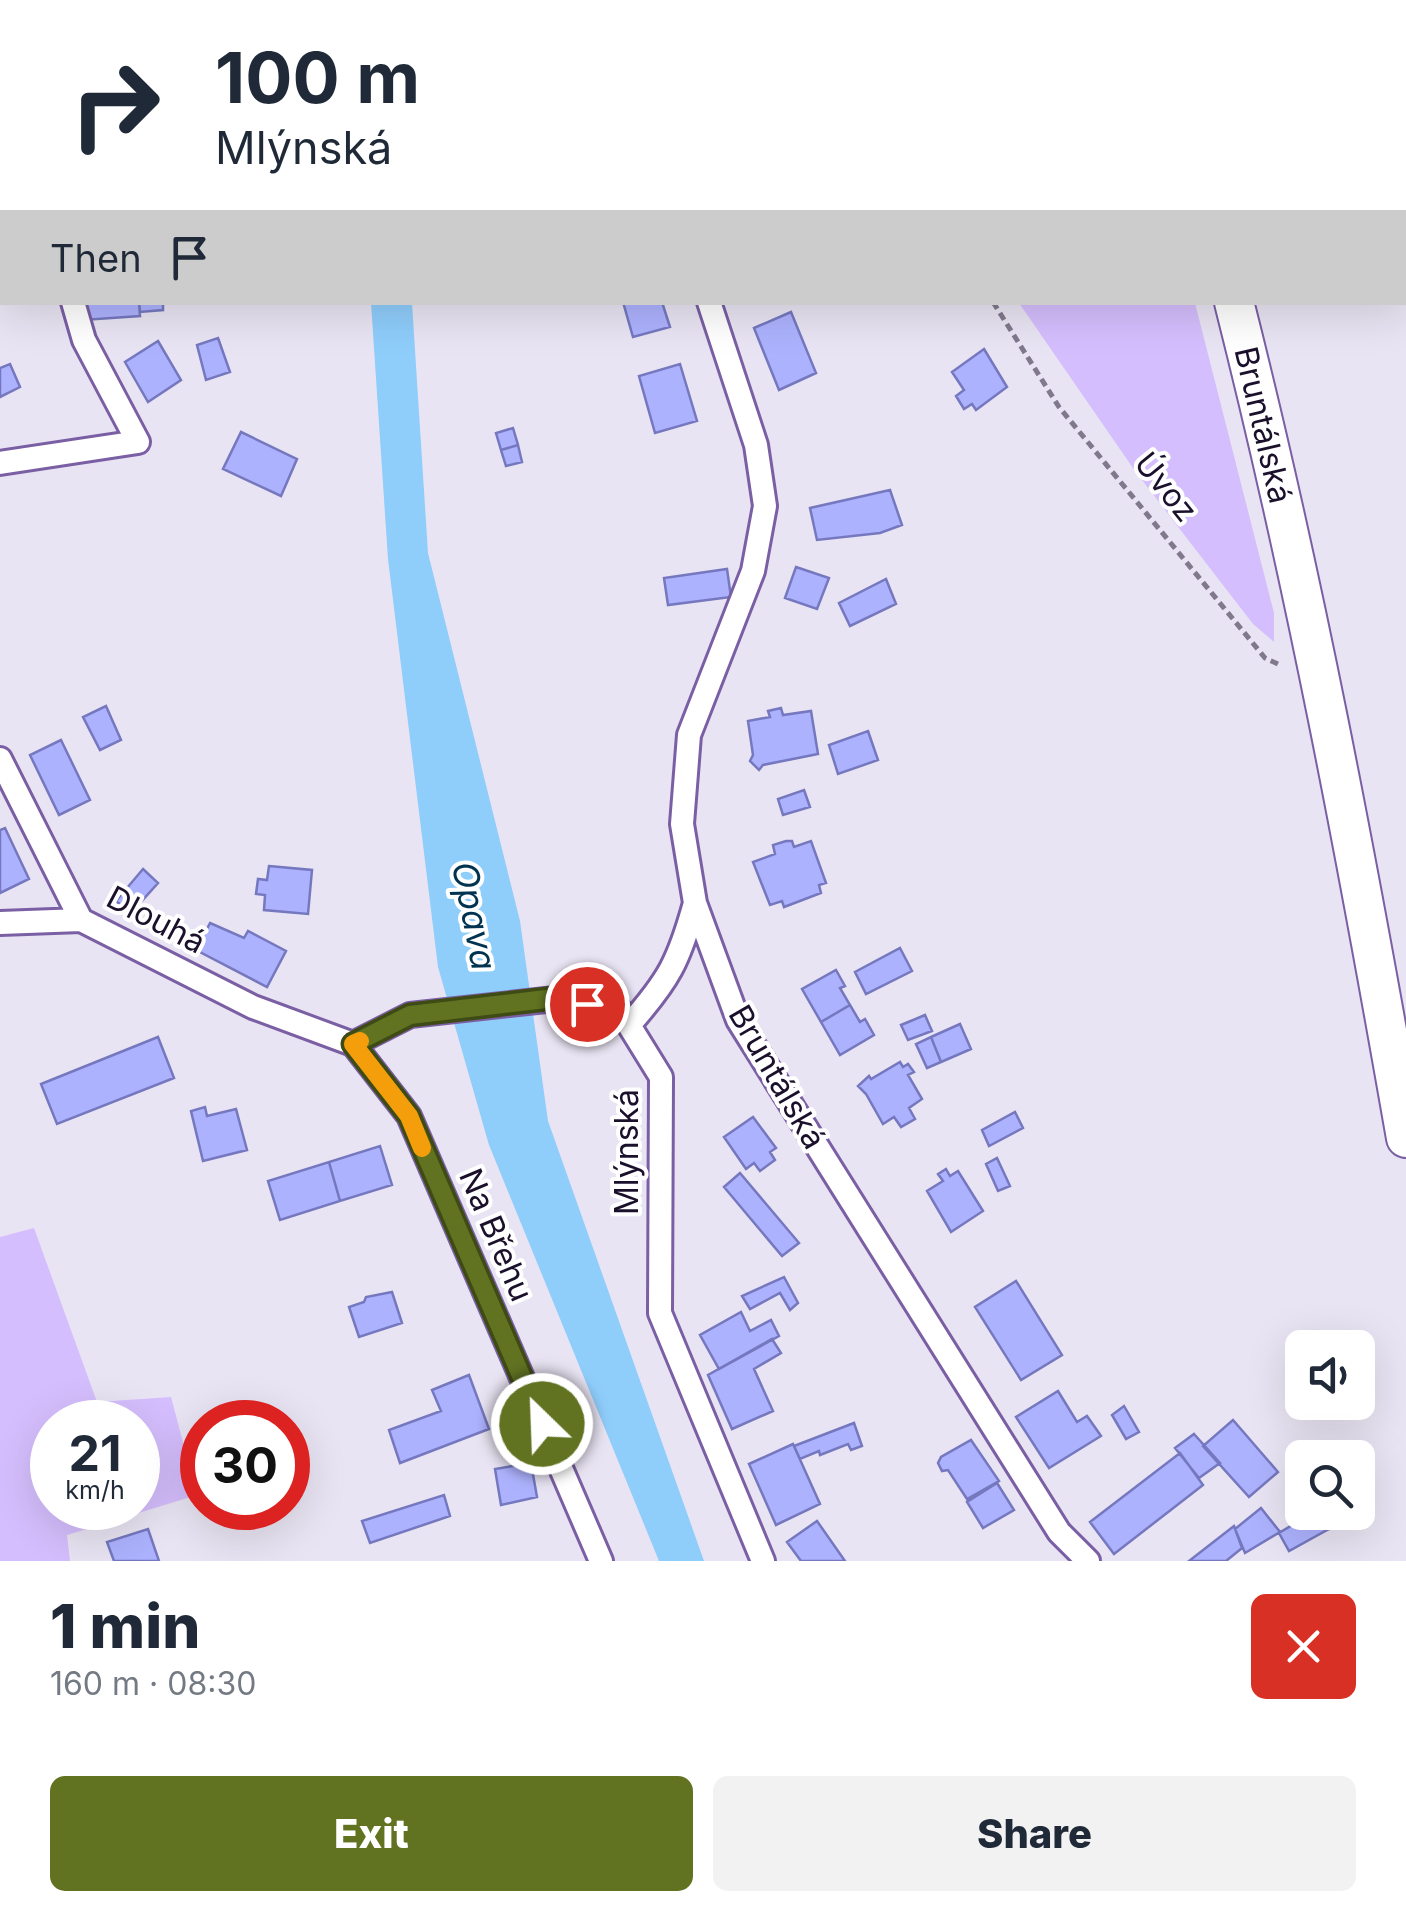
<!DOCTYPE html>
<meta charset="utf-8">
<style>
:root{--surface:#fff;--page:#f2f2f3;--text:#1f2937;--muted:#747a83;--accent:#617321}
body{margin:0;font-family:Inter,sans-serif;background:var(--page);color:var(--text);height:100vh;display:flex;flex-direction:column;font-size:38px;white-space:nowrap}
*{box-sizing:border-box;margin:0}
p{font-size:32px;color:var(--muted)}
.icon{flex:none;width:55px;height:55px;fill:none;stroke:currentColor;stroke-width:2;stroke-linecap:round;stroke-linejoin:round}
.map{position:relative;height:1561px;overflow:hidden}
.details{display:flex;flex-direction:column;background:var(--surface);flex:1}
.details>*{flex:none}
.hud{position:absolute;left:0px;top:0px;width:1408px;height:305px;box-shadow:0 10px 40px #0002;background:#fff;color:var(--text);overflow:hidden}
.fabs{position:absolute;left:1285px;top:1330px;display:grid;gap:20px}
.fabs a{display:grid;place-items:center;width:90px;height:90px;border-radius:15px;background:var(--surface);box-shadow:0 10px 40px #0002;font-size:50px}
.speed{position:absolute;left:30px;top:1400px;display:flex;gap:20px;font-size:50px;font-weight:700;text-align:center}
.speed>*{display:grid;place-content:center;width:130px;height:130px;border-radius:50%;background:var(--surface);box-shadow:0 10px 40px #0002;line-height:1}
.speed small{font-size:25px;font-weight:400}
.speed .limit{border:15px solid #d22;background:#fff;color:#111}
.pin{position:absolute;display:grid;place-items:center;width:85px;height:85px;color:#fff;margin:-42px;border:5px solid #fff;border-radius:50%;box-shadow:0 2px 10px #0007}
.me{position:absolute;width:110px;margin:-55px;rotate:336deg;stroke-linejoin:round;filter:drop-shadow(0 0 8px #0008)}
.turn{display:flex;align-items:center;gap:35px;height:210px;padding:0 50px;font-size:45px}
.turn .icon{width:130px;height:130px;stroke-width:2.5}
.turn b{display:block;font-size:70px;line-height:85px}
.then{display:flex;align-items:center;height:95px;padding:0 50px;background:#0003;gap:20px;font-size:38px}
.round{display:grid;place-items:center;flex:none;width:105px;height:105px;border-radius:15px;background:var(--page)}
.headline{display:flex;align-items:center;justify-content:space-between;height:170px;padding:0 50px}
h1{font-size:60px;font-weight:800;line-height:75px}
.cta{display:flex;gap:20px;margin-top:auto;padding:20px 50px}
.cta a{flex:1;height:115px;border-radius:15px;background:var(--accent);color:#fff;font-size:40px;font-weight:800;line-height:115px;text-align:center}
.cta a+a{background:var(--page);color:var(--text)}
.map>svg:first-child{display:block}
.green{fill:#d5befd;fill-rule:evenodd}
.water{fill:#8fcdfb}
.building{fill:#adb2fe;stroke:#7578bf;stroke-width:2.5}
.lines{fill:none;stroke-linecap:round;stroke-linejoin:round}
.street-casing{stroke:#7a5fa4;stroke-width:28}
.primary-casing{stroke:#7a5fa4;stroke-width:42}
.path{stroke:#80788d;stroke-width:5;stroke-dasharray:8 5;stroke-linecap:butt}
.street{stroke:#fff;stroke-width:22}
.primary{stroke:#fff;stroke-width:38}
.route-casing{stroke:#3f4b15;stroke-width:25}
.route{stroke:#617321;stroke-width:18}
.slow{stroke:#f59e0b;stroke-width:18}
.labels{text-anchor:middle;stroke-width:8;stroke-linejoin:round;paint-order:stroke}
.street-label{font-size:32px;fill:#1b102b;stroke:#fff}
.water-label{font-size:35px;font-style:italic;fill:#003350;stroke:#fff}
</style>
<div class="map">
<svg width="1406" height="1561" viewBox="0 0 1406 1561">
<rect width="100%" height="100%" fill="#e9e4f3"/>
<path class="green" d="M795,0H1116L1117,2H797Z
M1019,303H1195L1274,613V642L1253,624L1135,471Z
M34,1228L97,1402L171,1397L197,1495L67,1535L70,1561H0V1237ZM138,1422V1508H52V1422Z"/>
<path class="water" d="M371,303H412L428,553L520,921L548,1121L704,1561H659L489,1145L438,967L388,559Z"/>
<path class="building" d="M79,302H139L140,316L83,320Z
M139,302H163V310L140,312Z
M623,302H662L670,327L633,337Z
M791,312L816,373L779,390L754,328Z
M218,338L230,372L206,380L197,345Z
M158,341L181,380L148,402L125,362Z
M984,349L1007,387L976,410L972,404L964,409L956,396L964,390L952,372Z
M10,364L20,387L0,397V368Z
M680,364L697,421L655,433L639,376Z
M513,428L518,445L501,450L496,433Z
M241,432L297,459L281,496L223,469Z
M518,445L522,462L506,466L501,450Z
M890,490L902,525L880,533L817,540L810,508Z
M796,567L829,578L817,609L785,598Z
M727,569L731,597L668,605L664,578Z
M886,579L896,604L850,626L839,603Z
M106,706L121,740L100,750L83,717Z
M781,708L783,715L811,711L818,754L763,765L759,770L750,761L753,755L748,721L770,717L768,711Z
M868,731L878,760L838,774L829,745Z
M61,740L90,800L59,815L30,755Z
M804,790L810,807L783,815L778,799Z
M5,828L29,879L0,893V830Z
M786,841H792L794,847L811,841L826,883L819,885L821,893L784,907L782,901L770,905L753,862L775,854L773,845Z
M269,866L312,870L308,914L264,910L265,895L256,894L258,879L267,880Z
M143,869L158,883L131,913L116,901Z
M210,923L244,938L248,931L286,951L267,987L196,950Z
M900,948L912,971L866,994L855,972Z
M836,970L845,986L840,988L850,1005L821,1022L802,989Z
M850,1005L860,1022L865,1019L874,1035L840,1055L821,1022Z
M925,1015L932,1031L908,1040L901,1025Z
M960,1024L971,1049L941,1062L931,1037Z
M158,1037L174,1078L57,1124L41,1084Z
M931,1037L941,1062L927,1068L916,1044Z
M900,1062L903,1067L908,1064L914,1072L908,1075L922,1099L909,1108L915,1119L901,1127L894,1117L883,1124L866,1094L858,1086L869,1076L871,1079Z
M205,1107L207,1116L236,1109L247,1150L203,1161L191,1111Z
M1015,1112L1023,1128L989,1146L982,1130Z
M753,1117L776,1148L770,1152L775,1160L760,1171L754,1163L746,1169L724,1137Z
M380,1146L392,1185L340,1201L329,1162Z
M997,1158L1010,1186L998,1191L986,1164Z
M329,1162L340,1201L280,1220L268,1181Z
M946,1169L950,1176L958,1171L983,1211L951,1232L927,1191L943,1181L938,1174Z
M740,1173L799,1243L782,1256L724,1187Z
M784,1277L798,1303L790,1310L780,1293L750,1309L742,1296Z
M1016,1281L1062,1355L1021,1380L975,1307Z
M392,1292L402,1323L359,1337L349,1307L364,1302L366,1297Z
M741,1312L750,1331L771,1320L779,1336L719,1369L700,1335Z
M772,1339L781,1353L754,1369L773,1411L732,1429L708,1375Z
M469,1375L489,1429L400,1463L389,1430L441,1411L432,1390Z
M1058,1391L1077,1422L1087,1416L1101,1436L1049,1468L1016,1417Z
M1124,1406L1139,1432L1126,1439L1112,1415Z
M1233,1420L1278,1472L1249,1497L1203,1446Z
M854,1423L862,1446L851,1450L848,1444L820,1455L819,1451L800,1459L794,1446Z
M1194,1434L1220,1463L1199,1478L1175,1448Z
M971,1440L999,1481L967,1499L948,1470L942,1471L938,1463L941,1457Z
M793,1444L820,1504L776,1525L749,1464Z
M526,1446L528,1461L513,1462L512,1448Z
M1180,1453L1203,1485L1114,1554L1090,1522Z
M531,1463L537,1497L501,1505L495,1469Z
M997,1483L1014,1510L983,1528L967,1502Z
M444,1495L450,1516L370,1543L362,1521Z
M1261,1508L1280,1532L1245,1553L1235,1529Z
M1314,1512H1318L1327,1530L1289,1551L1279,1533Z
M1318,1512H1349L1352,1518L1327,1530Z
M817,1521L845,1561H801L787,1542Z
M1234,1526L1242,1548L1226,1561H1189Z
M148,1529L159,1561H114L107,1542Z"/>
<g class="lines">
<defs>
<path id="street" d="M638,2V0
M0,146L2,151
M709,302L756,445L765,506L753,571L689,735L682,824L695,903L738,1020L1059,1532L1088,1561
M0,463L138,442L84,340L73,302
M0,759L81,920L253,1007L353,1044L409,1116L601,1561
M0,923L81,920
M629,1025C669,980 679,961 695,903
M353,1044L410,1015L555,999L619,1009L661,1077L660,1313L763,1561"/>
<path id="primary" d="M1158,0V2
M1234,302C1304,578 1357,858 1406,1138"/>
</defs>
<use href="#street" class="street-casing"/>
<use href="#primary" class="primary-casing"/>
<path class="path" d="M786,0L788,2
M993,302L1059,407L1265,658L1282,666"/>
<use href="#street" class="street"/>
<use href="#primary" class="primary"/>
</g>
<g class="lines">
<defs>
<path id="route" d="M542,1424L409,1116L353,1044L410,1015L555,998L587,1004"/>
</defs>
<use href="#route" class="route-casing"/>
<use href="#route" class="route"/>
<path class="slow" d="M360,1041L353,1044L409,1116L422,1148"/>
</g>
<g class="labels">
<g class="street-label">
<text transform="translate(1263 425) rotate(77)" y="11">Bruntálská</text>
<text transform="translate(1166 487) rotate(51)" y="11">Úvoz</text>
<text transform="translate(156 920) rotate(28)" y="11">Dlouhá</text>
<text transform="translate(777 1077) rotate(60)" y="11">Bruntálská</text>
<text transform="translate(627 1152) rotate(-90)" y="11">Mlýnská</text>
<text transform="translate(496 1235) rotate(67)" y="11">Na Břehu</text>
</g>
<g class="water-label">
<text transform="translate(474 916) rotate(79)" y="12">Opava</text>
</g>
</g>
</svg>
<div class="fabs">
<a><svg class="icon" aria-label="sound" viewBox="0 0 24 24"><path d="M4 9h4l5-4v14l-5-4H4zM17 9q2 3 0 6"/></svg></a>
<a><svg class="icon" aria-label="search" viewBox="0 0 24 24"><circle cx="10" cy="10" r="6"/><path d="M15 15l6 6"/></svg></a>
</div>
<div class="speed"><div>21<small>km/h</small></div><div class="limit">30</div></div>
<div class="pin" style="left:587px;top:1004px;background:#d93025"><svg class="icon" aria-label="arrive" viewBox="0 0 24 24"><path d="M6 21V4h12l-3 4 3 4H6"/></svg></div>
<svg class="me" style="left:542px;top:1424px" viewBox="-20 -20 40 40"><circle r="17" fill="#617321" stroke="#fff" stroke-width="3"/><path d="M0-11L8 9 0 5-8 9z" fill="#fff"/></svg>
<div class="hud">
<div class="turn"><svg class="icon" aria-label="right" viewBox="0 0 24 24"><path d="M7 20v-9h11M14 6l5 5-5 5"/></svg><div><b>100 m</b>Mlýnská</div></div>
<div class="then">Then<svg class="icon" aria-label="arrive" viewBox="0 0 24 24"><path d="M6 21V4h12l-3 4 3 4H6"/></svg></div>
</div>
</div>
<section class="details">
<div class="headline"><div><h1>1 min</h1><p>160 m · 08:30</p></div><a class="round" style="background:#d93025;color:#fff"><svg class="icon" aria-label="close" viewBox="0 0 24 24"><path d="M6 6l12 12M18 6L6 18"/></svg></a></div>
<div class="cta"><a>Exit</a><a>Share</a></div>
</section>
